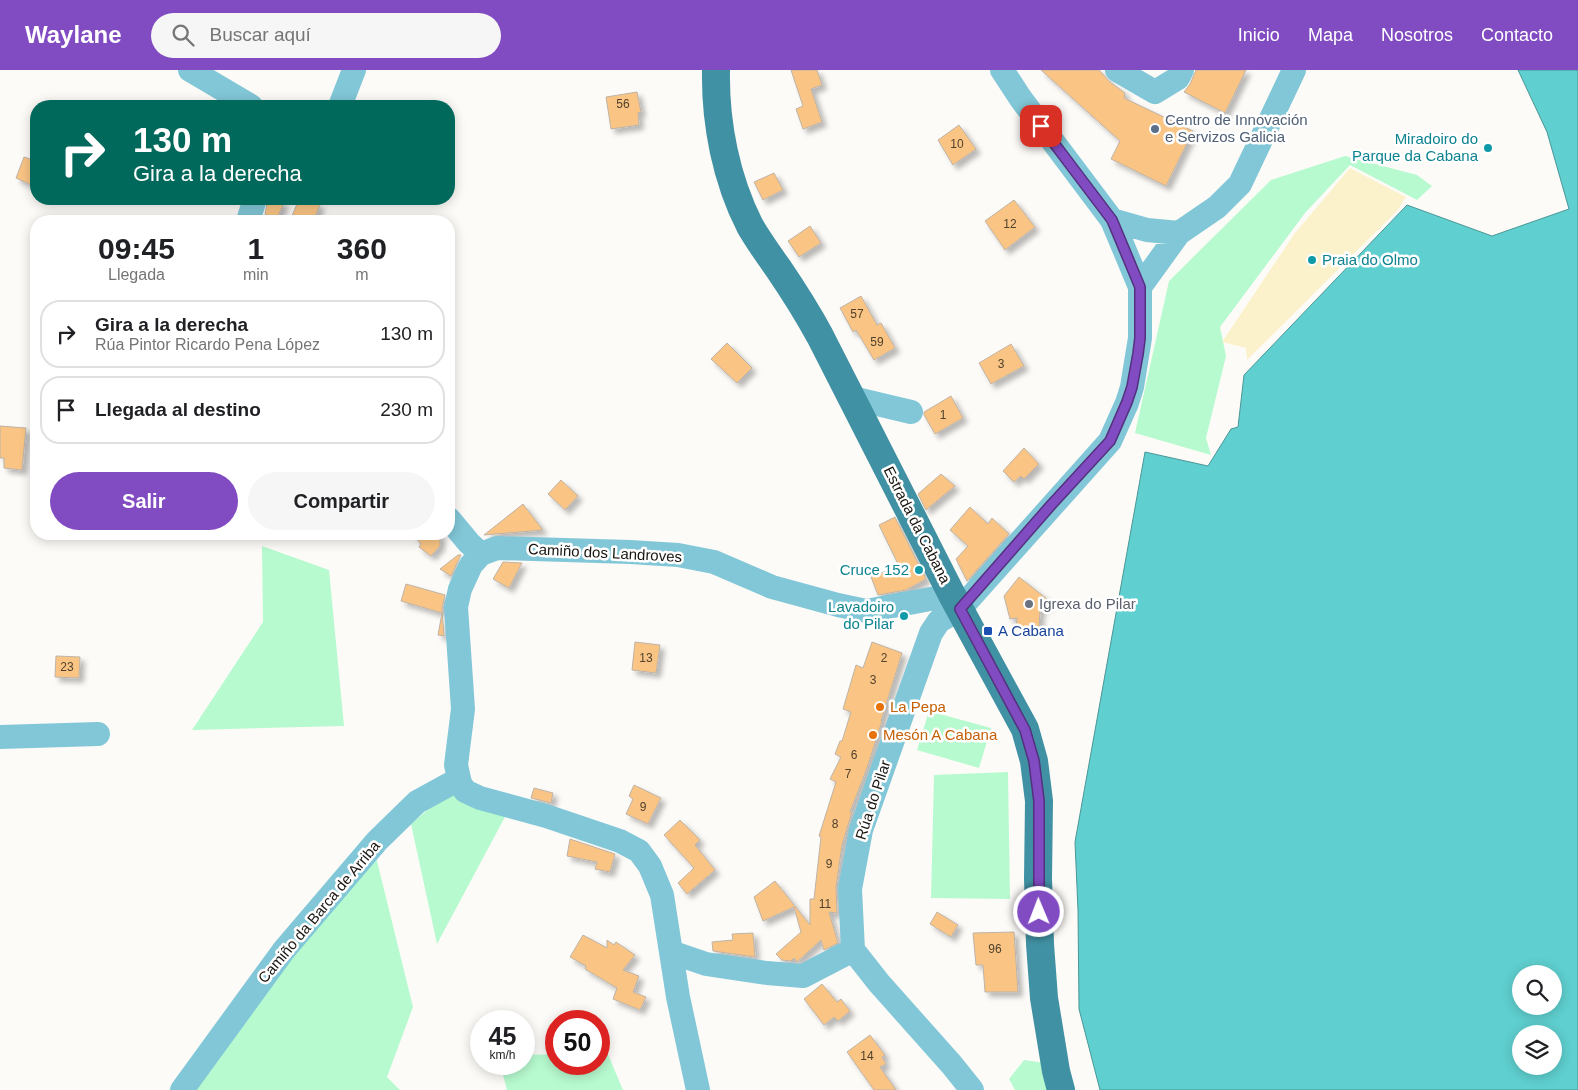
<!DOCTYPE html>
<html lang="es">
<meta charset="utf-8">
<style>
:root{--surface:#fff;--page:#f6f6f6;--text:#202124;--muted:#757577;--line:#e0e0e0;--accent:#814bc2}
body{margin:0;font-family:Helvetica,sans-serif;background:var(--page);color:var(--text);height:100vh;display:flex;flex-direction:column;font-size:19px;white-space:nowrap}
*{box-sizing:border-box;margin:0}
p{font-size:16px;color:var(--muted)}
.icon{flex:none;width:28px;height:28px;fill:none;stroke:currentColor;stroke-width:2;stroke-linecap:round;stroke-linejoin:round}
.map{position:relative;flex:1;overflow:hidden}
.drawer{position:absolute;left:30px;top:145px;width:425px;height:325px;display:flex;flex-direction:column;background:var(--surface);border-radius:20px;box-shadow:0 2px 12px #0003}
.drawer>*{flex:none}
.banner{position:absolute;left:30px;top:30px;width:425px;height:105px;border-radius:20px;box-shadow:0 2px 12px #0003;background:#00695c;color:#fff;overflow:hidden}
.buttons{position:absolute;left:1512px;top:895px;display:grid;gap:10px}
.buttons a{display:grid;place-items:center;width:50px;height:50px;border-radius:50%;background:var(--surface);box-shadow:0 2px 12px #0003;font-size:25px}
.speed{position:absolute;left:470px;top:940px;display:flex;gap:10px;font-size:25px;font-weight:700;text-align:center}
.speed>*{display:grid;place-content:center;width:65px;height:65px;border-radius:50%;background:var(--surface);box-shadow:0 2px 12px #0003;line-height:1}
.speed small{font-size:12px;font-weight:400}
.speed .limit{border:8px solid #d22;background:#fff;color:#111}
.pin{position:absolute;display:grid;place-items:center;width:42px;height:42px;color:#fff;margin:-21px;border-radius:10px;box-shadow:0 2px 8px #0006}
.me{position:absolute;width:55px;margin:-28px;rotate:359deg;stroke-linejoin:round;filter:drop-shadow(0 0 4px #0008)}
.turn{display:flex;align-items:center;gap:18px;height:105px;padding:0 20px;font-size:22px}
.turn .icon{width:65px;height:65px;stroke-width:2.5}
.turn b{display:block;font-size:35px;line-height:42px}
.eta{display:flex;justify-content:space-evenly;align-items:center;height:85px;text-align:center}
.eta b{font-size:30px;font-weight:600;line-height:35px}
.cta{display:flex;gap:10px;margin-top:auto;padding:10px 20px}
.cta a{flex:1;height:58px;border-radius:30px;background:var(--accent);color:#fff;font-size:20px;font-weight:600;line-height:58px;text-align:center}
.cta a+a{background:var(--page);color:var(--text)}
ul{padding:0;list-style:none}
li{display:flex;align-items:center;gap:15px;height:68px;margin:0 10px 8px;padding:0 10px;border:2px solid var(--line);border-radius:20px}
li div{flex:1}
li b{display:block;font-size:19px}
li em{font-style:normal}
header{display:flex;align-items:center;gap:30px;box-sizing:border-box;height:70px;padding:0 25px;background:var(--accent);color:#fff}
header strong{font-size:24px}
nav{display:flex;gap:28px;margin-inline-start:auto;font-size:18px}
.search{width:350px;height:45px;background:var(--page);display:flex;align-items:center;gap:12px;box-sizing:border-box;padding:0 18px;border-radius:28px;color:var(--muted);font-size:19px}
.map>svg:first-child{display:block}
.green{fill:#b7facf}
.sand{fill:#fbf2cc}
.water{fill:#5fcfcf;stroke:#4a9796;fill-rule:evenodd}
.building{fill:#fac584;stroke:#beb3a6;filter:url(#shadow)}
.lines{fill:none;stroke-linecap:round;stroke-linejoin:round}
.minor{stroke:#82c7d7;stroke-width:24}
.major{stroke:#4091a3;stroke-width:28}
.route-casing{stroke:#54317e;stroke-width:12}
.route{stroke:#814bc2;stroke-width:9}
.service-dot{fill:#5c6f8a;stroke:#fff;stroke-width:2}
.culture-dot{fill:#0f9aa8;stroke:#fff;stroke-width:2}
.worship-dot{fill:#6b7280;stroke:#fff;stroke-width:2}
.transit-dot{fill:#1a4fb4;stroke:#fff;stroke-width:2}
.food-dot{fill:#e8710a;stroke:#fff;stroke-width:2}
.labels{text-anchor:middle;stroke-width:5;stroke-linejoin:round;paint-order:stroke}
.number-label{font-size:12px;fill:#51412d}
.service-label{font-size:15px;fill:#4e5e75;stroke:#fff;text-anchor:start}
.culture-label{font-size:15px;fill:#0d838f;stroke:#fff;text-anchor:end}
.street-label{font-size:15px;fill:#191510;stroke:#fff}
.worship-label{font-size:15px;fill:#5b616d;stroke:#fff;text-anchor:start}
.transit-label{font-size:15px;fill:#164399;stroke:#fff;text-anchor:start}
.food-label{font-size:15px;fill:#c56008;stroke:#fff;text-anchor:start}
</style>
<header>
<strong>Waylane</strong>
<div class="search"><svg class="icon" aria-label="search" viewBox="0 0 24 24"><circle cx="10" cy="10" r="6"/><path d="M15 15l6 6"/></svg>Buscar aquí</div>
<nav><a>Inicio</a><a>Mapa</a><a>Nosotros</a><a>Contacto</a></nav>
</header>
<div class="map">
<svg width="1578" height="1020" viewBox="0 0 1578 1020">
<defs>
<filter id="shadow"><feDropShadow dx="4.5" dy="4.5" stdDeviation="2.5" flood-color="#0004"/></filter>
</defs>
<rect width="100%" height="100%" fill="#fdfbf8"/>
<path class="green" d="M1345,86L1417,105L1432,116L1417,130L1350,95L1305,143L1220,257L1226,286L1206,368L1211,385L1135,363L1169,211L1271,110Z
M262,476L329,500L344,656L192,660L263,552Z
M929,641L991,658L979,698L917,680Z
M1008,702L1010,829L931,828L934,705Z
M452,719L506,745L437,874L411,754Z
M376,787L413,937L387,1007L400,1020H172Z
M607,982L623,1020H507L500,994H524V985L556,984V994H599V983Z
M1024,990L1046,993L1053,1020H1015L1009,1009Z"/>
<path class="sand" d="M1350,98L1406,127L1397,141L1247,290L1246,278L1222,272L1295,163Z"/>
<path class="water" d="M1518,0H1578V1020H1100L1079,939L1078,840L1075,772L1145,382L1208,396L1231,359L1238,357L1244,305L1407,135L1492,166L1569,139L1547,62ZM1521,904H1554V936H1521ZM1521,964H1554V996H1521Z"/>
<path class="building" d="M791,0H817L822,15L811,19L822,52L803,59L796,39L803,36Z
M1041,0H1099L1110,12L1125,23L1124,28L1193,61L1166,116L1111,89L1120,71Z
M1196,0H1246L1225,43L1184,22L1190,14Z
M637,22L641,42L638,43L639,55L611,59L606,27Z
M959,55L976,79L953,95L938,70Z
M24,87L36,91V117L16,108Z
M774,103L783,120L763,130L754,112Z
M268,129H274L284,133L276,150L265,144Z
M299,129H305L320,135L313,151H306L292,146Z
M1014,130L1035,157L1005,180L985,151Z
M810,156L821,173L799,187L788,171Z
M861,226L877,255L881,253L895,278L874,290L856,260L853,262L840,238Z
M727,273L752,298L737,313L711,289Z
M1011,274L1024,296L991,314L979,293Z
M951,326L963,348L935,364L924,345V342Z
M0,356L26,358L22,400L4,398V388H0Z
M1024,378L1039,394L1024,409L1021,406L1014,412L1003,401Z
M941,404L955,416L926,440L918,424Z
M561,410L578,426L565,440L548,424Z
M523,434L543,460L484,465Z
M970,437L988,454L992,448L1009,464L967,511L956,489L968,476L950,460Z
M895,447L926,509L906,520L878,525L871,507L899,496L879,455Z
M413,464H440V476L431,486L419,477L421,474Z
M458,485H461L451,506L440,499Z
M503,492L522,493L509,518L493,509Z
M1019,507L1051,532L1040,540L1039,559L1016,558L1017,548L1010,549L1004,526Z
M406,514L445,525L442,538L444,566L438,565L442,543L401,531Z
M635,572L660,575L656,603L632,600Z
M872,572L902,583L881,651H882L867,698L850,742H852L842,775L836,817L837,843L829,842L838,873L824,880L821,870L797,892L794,888L791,891L782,890L776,884L801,862L794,837L763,851L754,827L775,811L810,855V829H814L821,767L819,766L836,712L830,709L841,687L835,684L840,671H842L851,642L843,639L856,595L863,598Z
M56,586L80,587L79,608L55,607Z
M634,715L661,728L648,754L626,744L633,729L629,726Z
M534,718L553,723L551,733L531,728Z
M680,750L700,770L695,775L715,800L687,824L678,813L694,798L664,765Z
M570,769L615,784L610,802L595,799L597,792L567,786Z
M937,842L958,855L951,867L930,854Z
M1014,862L1018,922H985L983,895H976L973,863Z
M753,863L755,887L713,881L712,872L733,870L732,864Z
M583,865L607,878V870L614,875L616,872L635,885L623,900L639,906L633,922L646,927L640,940L613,929L617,918L585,899L586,896L570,887Z
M822,914L837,932L841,929L850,941L838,951L834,947L824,955L804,929Z
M870,965L885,985L882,987L886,994L880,997L896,1020H874L847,982Z"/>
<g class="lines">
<path class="minor" d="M190,0L251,36
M1117,0L1155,22L1178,8L1182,0
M340,36L354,0
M1112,150L1147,160L1179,163
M248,151L255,129
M1140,217L1179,163L1217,137L1240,114L1294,0
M852,328L911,342
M449,449L469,473L481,484
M0,667L98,664
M671,882L706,894L767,903L803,906L853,880
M182,1020L284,880L377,771L417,732L459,709
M698,1020L678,927L662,825L650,796L639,781L620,771L546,746L480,728L465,721L460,713L456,695L463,639L456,537L460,519L471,495L481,484L497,478L630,482L678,485L714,492L772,517L838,535L866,541L952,525
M972,1020L952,995L879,913L853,880L850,819L861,760L931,563L939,551L960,539L1110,371L1127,333L1132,317L1140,268V217L1112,150L1021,29L1002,0"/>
<path class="major" d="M716,0C715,53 726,109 750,156C758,170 768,184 778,198C793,220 807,242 820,266L952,525L1025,659L1034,691L1039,731L1038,809L1040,874L1044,928L1056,1001L1061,1020"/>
</g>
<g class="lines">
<defs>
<path id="route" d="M1039,842V731L1034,691L1025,660L960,539L1052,434L1110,371L1127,332L1132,317L1138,284L1140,268V217L1112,150L1041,56"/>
</defs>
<use href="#route" class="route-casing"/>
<use href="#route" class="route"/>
</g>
<circle class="service-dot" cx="1155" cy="59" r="5"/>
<g class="culture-dot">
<circle cx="1488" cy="78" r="5"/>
<circle cx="1312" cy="190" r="5"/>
<circle cx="919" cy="500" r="5"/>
<circle cx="904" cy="546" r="5"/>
</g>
<circle class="worship-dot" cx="1029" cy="534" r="5"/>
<rect class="transit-dot" x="983" y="556" width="10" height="10" rx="2.5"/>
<g class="food-dot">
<circle cx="880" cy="637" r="5"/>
<circle cx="873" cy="665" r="5"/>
</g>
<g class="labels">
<g class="number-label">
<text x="623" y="38">56</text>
<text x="957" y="78">10</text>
<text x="1010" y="158">12</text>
<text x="857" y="248">57</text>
<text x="877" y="276">59</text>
<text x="1001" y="298">3</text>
<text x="943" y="349">1</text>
<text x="646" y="592">13</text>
<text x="884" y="592">2</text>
<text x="67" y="601">23</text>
<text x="873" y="614">3</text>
<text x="854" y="689">6</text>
<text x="848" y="708">7</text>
<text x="643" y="741">9</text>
<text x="835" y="758">8</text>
<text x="829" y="798">9</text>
<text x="825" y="838">11</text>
<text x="995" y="883">96</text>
<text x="867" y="990">14</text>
</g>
<g class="service-label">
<text x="1165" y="55">Centro de Innovación<tspan x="1165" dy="17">e Servizos Galicia</tspan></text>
</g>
<g class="culture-label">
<text x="1478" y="74">Miradoiro do<tspan x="1478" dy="17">Parque da Cabana</tspan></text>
<text x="1322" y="195" text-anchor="start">Praia do Olmo</text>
<text x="909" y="505">Cruce 152</text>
<text x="894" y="542">Lavadoiro<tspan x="894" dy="17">do Pilar</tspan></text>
</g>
<g class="street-label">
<text transform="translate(917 455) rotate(63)" y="5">Estrada da Cabana</text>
<text transform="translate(605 483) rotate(3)" y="5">Camiño dos Landroves</text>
<text transform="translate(873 730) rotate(-72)" y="5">Rúa do Pilar</text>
<text transform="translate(319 842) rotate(-50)" y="5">Camiño da Barca de Arriba</text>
</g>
<g class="worship-label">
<text x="1039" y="539">Igrexa do Pilar</text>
</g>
<g class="transit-label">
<text x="998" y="566">A Cabana</text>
</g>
<g class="food-label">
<text x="890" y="642">La Pepa</text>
<text x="883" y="670">Mesón A Cabana</text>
</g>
</g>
</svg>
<div class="buttons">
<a><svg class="icon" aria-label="search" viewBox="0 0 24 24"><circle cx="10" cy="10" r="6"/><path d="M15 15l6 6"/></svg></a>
<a><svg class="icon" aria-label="layers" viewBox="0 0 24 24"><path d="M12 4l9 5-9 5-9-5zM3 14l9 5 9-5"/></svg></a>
</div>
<div class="speed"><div>45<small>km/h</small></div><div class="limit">50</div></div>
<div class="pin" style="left:1041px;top:56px;background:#d93025"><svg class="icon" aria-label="arrive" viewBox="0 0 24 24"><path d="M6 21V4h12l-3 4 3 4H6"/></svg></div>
<svg class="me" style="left:1039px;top:842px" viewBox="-20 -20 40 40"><circle r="17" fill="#814bc2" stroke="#fff" stroke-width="3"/><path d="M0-11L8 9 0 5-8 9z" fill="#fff"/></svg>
<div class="banner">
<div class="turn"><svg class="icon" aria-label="right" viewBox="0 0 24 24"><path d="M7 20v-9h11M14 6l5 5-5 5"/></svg><div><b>130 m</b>Gira a la derecha</div></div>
</div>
<section class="drawer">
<div class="eta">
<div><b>09:45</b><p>Llegada</p></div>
<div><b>1</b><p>min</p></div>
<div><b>360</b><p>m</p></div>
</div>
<ul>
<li><svg class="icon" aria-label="right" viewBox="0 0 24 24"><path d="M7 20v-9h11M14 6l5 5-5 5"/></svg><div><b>Gira a la derecha</b><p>Rúa Pintor Ricardo Pena López</p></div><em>130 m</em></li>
<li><svg class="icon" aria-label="arrive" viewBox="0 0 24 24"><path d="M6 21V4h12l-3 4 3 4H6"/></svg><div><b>Llegada al destino</b></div><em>230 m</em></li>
</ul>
<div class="cta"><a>Salir</a><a>Compartir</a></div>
</section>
</div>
